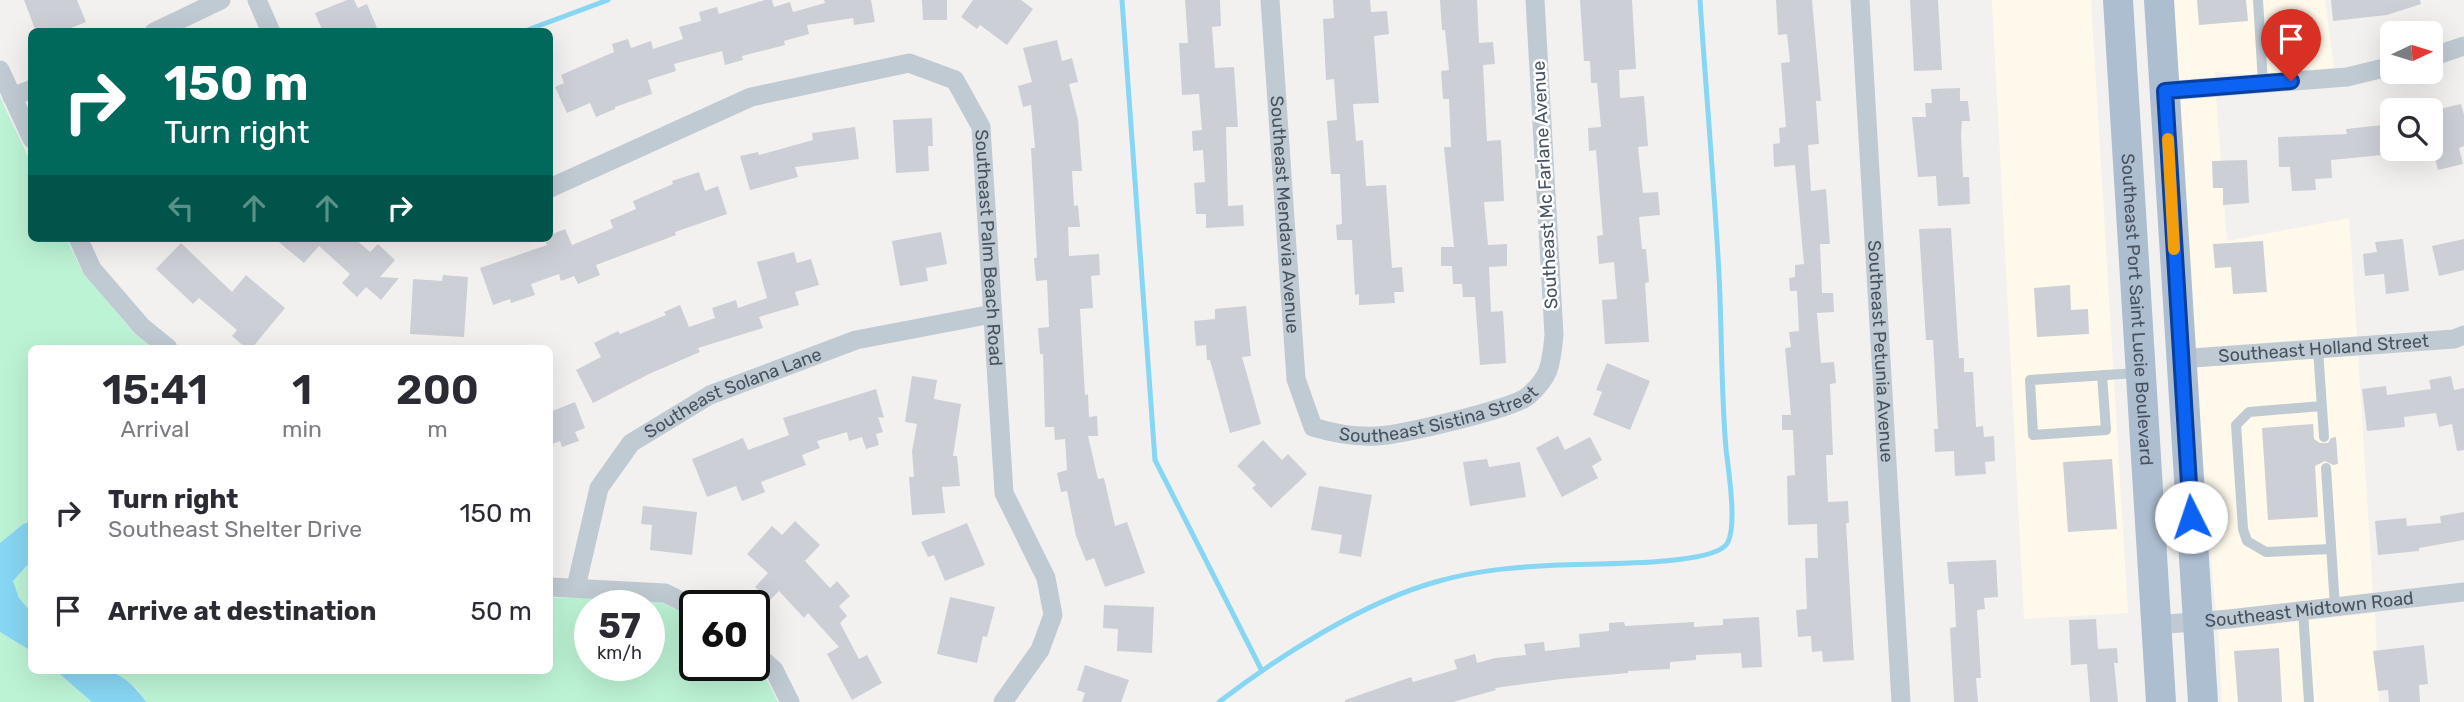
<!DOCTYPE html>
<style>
:root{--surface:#fff;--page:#f2f2f3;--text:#2b2b33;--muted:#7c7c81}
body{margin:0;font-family:Rubik,sans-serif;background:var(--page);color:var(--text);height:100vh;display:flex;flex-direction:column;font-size:26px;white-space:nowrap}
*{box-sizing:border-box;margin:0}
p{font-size:23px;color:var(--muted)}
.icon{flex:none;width:38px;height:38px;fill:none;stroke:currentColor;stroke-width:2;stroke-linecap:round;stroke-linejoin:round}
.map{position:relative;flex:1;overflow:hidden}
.details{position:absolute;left:28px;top:345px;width:525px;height:329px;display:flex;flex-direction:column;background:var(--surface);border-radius:10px;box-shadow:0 7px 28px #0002}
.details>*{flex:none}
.top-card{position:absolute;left:28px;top:28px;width:525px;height:214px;border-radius:10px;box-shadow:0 7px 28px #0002;background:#00695c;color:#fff;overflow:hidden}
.needle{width:46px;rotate:86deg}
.fabs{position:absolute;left:2380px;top:21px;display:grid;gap:14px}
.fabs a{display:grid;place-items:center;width:63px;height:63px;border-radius:10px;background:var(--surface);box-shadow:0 7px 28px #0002;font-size:35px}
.speed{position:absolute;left:574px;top:590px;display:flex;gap:14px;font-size:35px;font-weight:700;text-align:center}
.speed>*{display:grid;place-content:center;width:91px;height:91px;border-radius:50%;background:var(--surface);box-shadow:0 7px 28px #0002;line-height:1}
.speed small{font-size:18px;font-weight:400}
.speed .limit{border:4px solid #111;border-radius:10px;background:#fff;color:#111}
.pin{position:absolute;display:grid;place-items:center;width:60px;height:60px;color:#fff;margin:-72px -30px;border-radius:50% 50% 50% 0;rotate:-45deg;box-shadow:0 0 7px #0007}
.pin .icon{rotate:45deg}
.me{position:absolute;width:77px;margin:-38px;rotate:356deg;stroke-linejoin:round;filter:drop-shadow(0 0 5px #0008)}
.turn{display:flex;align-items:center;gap:24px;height:147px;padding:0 21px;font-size:32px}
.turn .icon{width:91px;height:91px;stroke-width:2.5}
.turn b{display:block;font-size:49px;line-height:60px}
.lanes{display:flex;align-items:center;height:66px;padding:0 21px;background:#0003;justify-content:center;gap:35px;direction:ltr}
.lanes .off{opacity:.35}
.eta{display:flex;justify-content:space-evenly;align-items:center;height:119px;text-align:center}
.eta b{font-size:42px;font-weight:600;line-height:49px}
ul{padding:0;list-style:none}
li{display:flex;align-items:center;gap:21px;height:98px;padding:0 21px}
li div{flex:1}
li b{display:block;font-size:26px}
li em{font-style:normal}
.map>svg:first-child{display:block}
.commercial{fill:#fef9ea}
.green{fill:#bdf3d5;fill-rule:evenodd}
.water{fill:#87d6f3}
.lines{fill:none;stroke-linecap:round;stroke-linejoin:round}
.stream{stroke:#87d6f3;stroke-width:5}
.building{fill:#cccfd6}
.lane{stroke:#c0cad3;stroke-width:10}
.street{stroke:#c0cad3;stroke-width:19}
.primary{stroke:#aebed1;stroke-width:30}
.route-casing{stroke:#07409e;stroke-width:18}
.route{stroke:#0b62f3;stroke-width:12}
.slow{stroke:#f59e0b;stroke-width:12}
.labels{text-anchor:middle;stroke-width:5;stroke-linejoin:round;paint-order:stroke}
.street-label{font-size:18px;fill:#475260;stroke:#fff}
</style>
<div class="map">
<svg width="2464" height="702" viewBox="0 0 2464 702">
<rect width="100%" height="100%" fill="#f3f1f0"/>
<path class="commercial" d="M1992,0H2091L2128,613L2024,619Z
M2174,0H2325L2334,68L2252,75L2215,72V78L2177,81Z
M2216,97L2227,241L2349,218L2357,336L2192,348L2178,100Z
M2358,355L2373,594L2216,611L2194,367Z
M2375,613L2379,702H2222L2218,630Z"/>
<path class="green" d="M0,97L31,163L32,238H66L83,273L135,334L152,348H32L31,521L23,524L0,543Z
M31,561V612L19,598L13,581Z
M575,597L661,602L695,619V665H753L765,676L778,702H146L137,689L111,670H550V598ZM590,606H649V665H590Z
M0,632L31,651L32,670H55L92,702H0Z"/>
<path class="water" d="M31,521V561L13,581L19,598L31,612V651L0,632V543L23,524Z
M55,670C98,670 118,662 146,702H92Z"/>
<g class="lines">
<path class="stream" d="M1122,0L1155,460L1262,671
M522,32L608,0
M1219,702C1279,656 1365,601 1439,581C1478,570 1517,567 1558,565C1591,563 1704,566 1725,546C1739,533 1728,468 1726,449C1721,391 1722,332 1719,274C1714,182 1706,91 1700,0"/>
</g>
<path class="building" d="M24,0H77L86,22L61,32H36Z
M347,0H354L358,8L367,4L377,28L369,32H323L315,13Z
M765,0H772L774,7L790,2L793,12L825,3L824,0H871L875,22L854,25L853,18L807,25L809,34L784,41L785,45L742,56L743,60L725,65L722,51L674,64L676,71L648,80L652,94L615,107V109L596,117L590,103L567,113L555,87L564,83L561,75L614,52L612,44L628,39L631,48L651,41L653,49L683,39L679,27L701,21L699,12L717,7L719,14Z
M922,0H947V20H923Z
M973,0H1021L1033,9L1007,45L980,25L977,29L961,17Z
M1185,0H1220L1221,26L1212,27L1215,68L1234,67L1238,127H1226L1228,206L1243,205L1244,226L1206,228V214H1196L1194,183L1205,182L1203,150L1193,151L1192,131L1202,130L1199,94L1182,95L1179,43H1188Z
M1333,0H1370L1371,12L1387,11L1389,34L1374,36L1379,103L1353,104L1356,141L1363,140L1366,186L1386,185L1392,268L1402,267L1404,292H1394L1395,303L1359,305V294L1355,295L1352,240H1337L1336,225L1342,224L1340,174H1331L1327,121L1337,120L1334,79L1326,80L1323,19L1334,18Z
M1440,0H1477L1479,43L1493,42L1495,64L1483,65L1487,141L1501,140L1504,201L1484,202L1488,245L1507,244V266L1489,267L1491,312L1503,311L1506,363L1480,365L1475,297H1463L1462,284H1453L1452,266H1441V247H1454L1444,147H1451L1449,99H1443L1441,71L1449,70L1445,30H1442Z
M1580,0H1632L1636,69L1619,70L1620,98L1644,96L1648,146L1638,147L1643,193L1658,192L1660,215L1639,217L1642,249H1646L1649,282L1645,283L1649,342L1605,344L1602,300L1617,299L1614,262L1599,264L1597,236L1603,235L1596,150L1589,151L1588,128L1601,127L1597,83H1591L1590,61H1584Z
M1776,0H1812L1821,101H1816L1819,144L1808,145L1811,191L1826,189L1830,244H1820L1822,293H1833L1834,312L1817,313L1821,363L1834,362L1836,383L1830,384L1833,455H1826L1828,502L1848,501L1849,523H1846L1854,660L1823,662L1822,651L1812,652L1811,636L1798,637L1796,610L1807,609L1805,558H1818L1817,524L1788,525L1787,476L1795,475L1793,430H1782V415H1791L1785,348L1791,347L1789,332L1799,331L1797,291H1790L1789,278L1795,277V265L1804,264L1795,165L1774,167L1773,144L1780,143L1779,128L1786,127L1781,63L1790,62L1787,34L1778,35Z
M1910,0H1938L1942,70L1914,71Z
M2197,0H2246L2248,21L2199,25Z
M2331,0H2420L2421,4L2387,15L2333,21Z
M1057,40L1062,61L1072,58L1078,82L1069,84L1078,120L1082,171H1072L1074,206L1078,205L1080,227H1068L1069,256L1099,254L1100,275L1091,276L1093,308L1080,309L1085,395L1088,394L1089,417L1097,416L1098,436H1088L1098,479L1104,478L1115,526L1127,522L1145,573L1105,587L1094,558L1086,561L1076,536L1067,491L1061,492L1057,473L1067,470L1065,439L1055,440L1054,427H1045L1043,354H1040L1038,328L1049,327L1047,280L1036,281L1034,258H1037L1031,148H1035L1031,105L1023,107L1018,86L1032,82L1023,48Z
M1960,88V101H1968L1970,121H1962L1961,134L1963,177H1969L1970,204L1938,206L1936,176L1918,177L1912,117H1926L1925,103H1932L1931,89Z
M2461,104L2464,115V146L2459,148L2463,164L2438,170L2434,153L2431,154V127L2442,124L2439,109Z
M932,118L933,146H928L929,171L896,173L893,120Z
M2392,124L2393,154L2331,160L2332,178L2315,179L2316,190L2292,191L2290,167H2279L2278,137L2347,134L2346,129Z
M855,127L859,159L795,167L798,177L750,190L740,156L758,152L759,155L813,140L812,133Z
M2247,160L2249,203L2223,205V188H2213L2212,161Z
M699,172L705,191L718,186L727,214L675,232L676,235L596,265L600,275L578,284L574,276L561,281L559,274L531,284L535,295L511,303L510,299L493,305L480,268L547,245L544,238H550V235L565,229L572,245L613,228L610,220L636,209L633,201L673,184L672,181Z
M1951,228L1959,358H1964V372H1973L1976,427L1983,426L1984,437L1994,436L1995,461L1985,462L1986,474L1955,476L1954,451L1935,452L1934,429H1938L1933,340H1926L1919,229Z
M941,232L947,264L926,268L928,281L900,286L892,241Z
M274,238H354L370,252L378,244L395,260L380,277L399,278L381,300L366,287L357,297L342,283L350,274L319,246L304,263Z
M2403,239L2409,291L2386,294L2384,274L2365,276L2363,254L2377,252L2375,242Z
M2464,239V270L2439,276L2432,246Z
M2263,241L2267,292L2233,294L2231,267L2215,268L2213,244Z
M181,243L232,292L246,275L285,308L252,348H246L232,336L237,330L199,298L193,304L156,269Z
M794,252L797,263L811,259L819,285L795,292L799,305L759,317L763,328L698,348L700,352L649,374L593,403L576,370L601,357L594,343L618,331L620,334L666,315L664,312L680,305L689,327L715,318L712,308L736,300L738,308L767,298L757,262Z
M443,275L468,277L464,337L410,334L413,279L442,281Z
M2070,285L2071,310L2088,309L2089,334L2037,337L2034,288Z
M1246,306L1251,356L1242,357L1261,424L1230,433L1210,360H1207L1206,345L1196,346L1194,321L1215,319V309Z
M1607,363L1650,381L1630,430L1593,415L1602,392L1596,390Z
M912,376L937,380L934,399L961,404L953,456H957L960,486L942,487L945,513L912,515L909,477H914L912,451L917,424L905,422Z
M2451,376L2454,390L2464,388V450L2457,451L2452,424L2439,427L2436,413L2404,417L2405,427L2367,431L2362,389L2386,386L2387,395L2431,389L2429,380Z
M876,389L884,418L878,417L883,432L876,434L879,445L866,449L862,437L849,441L847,432L817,441L820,448L802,455L806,465L761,482L765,492L742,501L736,486L707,497L692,459L743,438L748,450L789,435L783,418Z
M575,402L585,428L575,432L579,441L562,447L560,441L550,445V412Z
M2313,424L2314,439L2320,443H2328L2331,438L2336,437L2338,464L2333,465L2325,461L2315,466L2318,517L2268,520L2262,428Z
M1558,436L1565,450L1590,437L1602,460L1592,466L1598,478L1562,497L1536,448Z
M1263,440L1282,460L1288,454L1307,474L1271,508L1252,488L1256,485L1237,466Z
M1487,459L1489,467L1520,462L1526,497L1470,506L1463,462Z
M2112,459L2117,529L2068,532L2063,462Z
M1319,486L1372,495L1361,557L1339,553L1342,535L1311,530Z
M643,506L697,512L692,555L650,550L652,525L641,524Z
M2464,512V540L2419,548V551L2378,555L2375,521L2406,518L2407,526L2441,523L2440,516Z
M795,521L820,545L805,561L830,588L837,581L850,596L839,606L847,616L840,623L859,659L867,655L882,683L852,700L827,654L839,647L808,613L804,618L779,591L770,600L755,587L768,573L747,554L772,526L782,535Z
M967,523L985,565L945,581L934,555L928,557L921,542Z
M1996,560L1998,597L1984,598L1985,609L1977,610L1981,678H1976L1978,702H1954L1950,628L1956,627L1954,584H1949L1947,562Z
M950,597L995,607L987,637L983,636L977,663L937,654Z
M1104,605L1154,607L1152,653L1117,651L1118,629L1103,628Z
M1759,617L1762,667L1742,668L1741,653L1696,655V660L1670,662V669L1628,671V673L1561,679L1495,688L1496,690L1453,702H1345V700L1411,677L1413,682L1457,669L1454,660L1475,654L1477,663L1495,658L1526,655L1524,644L1544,642L1545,651L1580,647L1579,634L1609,631V623L1624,622L1625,626L1694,622V627L1723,625V619Z
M2096,619L2098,649L2117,648L2118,663H2114L2118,702H2090L2087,664L2071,665L2069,620Z
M2424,645L2428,684L2419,685L2420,702H2389L2388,690L2378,691L2373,651Z
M2279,648L2282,702H2238L2234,651Z
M1085,665L1129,680L1121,702H1082L1085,693L1077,690Z"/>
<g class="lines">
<path class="lane" d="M2258,0L2263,83
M2318,349L2324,437
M2102,375L2106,430L2033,435L2030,380L2137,373
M2322,406L2249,412L2236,425L2243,529L2247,541L2266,552L2331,549
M2326,468L2335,607
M2303,611L2309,702"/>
<g class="street">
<path d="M257,0L271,32"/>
<path id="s1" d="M1270,0L1296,379L1313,427C1335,434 1354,437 1377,436C1399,435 1514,409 1528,396C1551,376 1551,364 1554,335L1535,0"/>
<path id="s2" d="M1860,0L1901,702"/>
<path d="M154,32L221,0"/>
<path d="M2431,57L2464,46"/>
<path d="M0,70L32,139"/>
<path d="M2165,91L2347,77L2392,66"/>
<path d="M12,97L32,89"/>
<path id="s3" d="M550,188L751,97L909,63L955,80L981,127L1004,493L1046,578L1053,615L1040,650L1003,702"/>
<path d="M78,238L92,269L142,327L168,348"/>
<path id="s4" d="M2180,359L2454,339L2464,335"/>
<path d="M550,587L665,593L695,608"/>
<path id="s5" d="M576,587L599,488L631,443L710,395L856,340L992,314"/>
<path id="s6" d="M2156,625L2229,619L2464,592"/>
<path d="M754,652L774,670L790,702"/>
</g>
<g class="primary">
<path id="s7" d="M2118,0L2161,702"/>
<path d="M2159,0L2203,702"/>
</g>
</g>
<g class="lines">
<defs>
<path id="route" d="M2191,517L2165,91L2291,81"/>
</defs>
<use href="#route" class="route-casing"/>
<use href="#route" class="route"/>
<path class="slow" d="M2168,139L2174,249"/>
</g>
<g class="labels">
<g class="street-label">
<text transform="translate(1545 185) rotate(-93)" y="6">Southeast Mc Farlane Avenue</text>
<text dy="6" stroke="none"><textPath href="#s1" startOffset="215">Southeast Mendavia Avenue</textPath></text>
<text dy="6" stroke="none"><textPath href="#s3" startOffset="606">Southeast Palm Beach Road</textPath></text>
<text dy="6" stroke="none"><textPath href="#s7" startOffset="310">Southeast Port Saint Lucie Boulevard</textPath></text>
<text dy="6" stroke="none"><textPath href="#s4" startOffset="144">Southeast Holland Street</textPath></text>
<text dy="6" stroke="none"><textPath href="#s2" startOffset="352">Southeast Petunia Avenue</textPath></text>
<text dy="6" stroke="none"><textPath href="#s5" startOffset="271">Southeast Solana Lane</textPath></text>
<text dy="6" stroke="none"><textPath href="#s1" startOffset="560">Southeast Sistina Street</textPath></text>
<text dy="6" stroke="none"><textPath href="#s6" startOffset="154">Southeast Midtown Road</textPath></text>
</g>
</g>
</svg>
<div class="fabs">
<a><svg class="needle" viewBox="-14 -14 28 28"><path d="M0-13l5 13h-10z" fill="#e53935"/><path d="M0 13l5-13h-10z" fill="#7c7c81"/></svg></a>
<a><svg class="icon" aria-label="search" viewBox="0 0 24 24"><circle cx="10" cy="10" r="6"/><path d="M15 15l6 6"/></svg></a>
</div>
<div class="speed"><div>57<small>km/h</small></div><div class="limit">60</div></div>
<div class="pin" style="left:2291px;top:81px;background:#d93025"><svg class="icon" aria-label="arrive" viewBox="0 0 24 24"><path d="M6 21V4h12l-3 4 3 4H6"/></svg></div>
<svg class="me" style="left:2191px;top:517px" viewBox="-20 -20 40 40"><circle r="19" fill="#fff"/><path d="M0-13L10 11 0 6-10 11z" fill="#0b62f3"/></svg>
<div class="top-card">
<div class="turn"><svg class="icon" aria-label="right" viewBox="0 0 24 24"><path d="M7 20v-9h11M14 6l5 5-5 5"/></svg><div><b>150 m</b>Turn right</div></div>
<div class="lanes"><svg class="icon off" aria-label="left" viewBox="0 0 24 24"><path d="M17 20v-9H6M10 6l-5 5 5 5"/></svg><svg class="icon off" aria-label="ahead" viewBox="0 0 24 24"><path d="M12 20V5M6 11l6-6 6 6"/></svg><svg class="icon off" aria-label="ahead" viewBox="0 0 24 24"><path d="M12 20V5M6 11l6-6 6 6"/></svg><svg class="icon" aria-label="right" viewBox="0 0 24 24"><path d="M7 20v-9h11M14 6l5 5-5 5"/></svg></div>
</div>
<section class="details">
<div class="eta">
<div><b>15:41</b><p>Arrival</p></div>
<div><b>1</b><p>min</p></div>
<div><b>200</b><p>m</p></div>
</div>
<ul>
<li><svg class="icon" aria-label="right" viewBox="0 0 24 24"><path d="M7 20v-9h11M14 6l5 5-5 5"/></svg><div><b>Turn right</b><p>Southeast Shelter Drive</p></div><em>150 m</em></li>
<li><svg class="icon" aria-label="arrive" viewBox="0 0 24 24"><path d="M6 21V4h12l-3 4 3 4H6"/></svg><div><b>Arrive at destination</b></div><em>50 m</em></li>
</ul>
</section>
</div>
